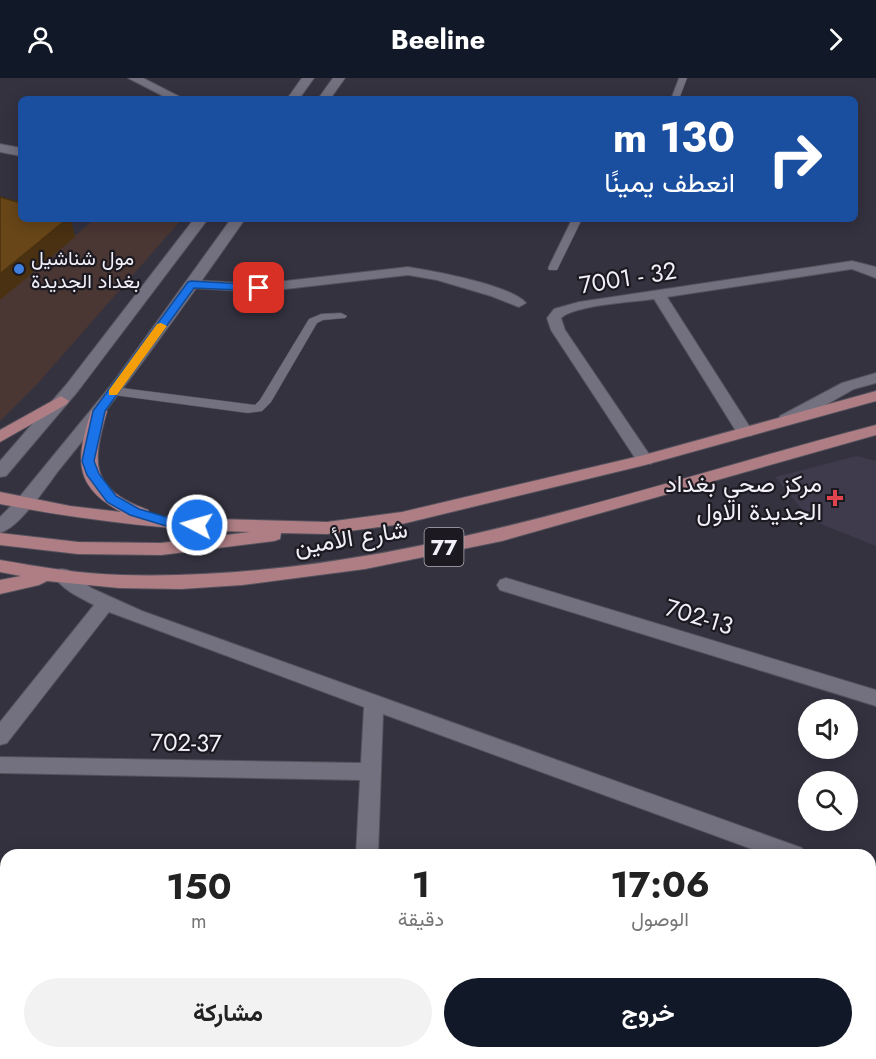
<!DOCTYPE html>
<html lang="ar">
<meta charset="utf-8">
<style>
:root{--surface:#fff;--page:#f2f2f2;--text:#222;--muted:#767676;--accent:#111827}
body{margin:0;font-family:Jost,Vazirmatn,sans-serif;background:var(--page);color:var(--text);direction:rtl;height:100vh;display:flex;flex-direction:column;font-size:22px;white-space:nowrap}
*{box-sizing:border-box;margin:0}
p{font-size:20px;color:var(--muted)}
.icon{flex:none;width:33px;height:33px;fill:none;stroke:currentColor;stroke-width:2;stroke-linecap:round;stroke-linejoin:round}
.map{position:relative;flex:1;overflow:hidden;direction:ltr}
.side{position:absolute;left:0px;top:771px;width:876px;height:210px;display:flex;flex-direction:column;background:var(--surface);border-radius:18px 18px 0 0;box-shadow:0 3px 15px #0003;direction:rtl}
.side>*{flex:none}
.banner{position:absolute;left:18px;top:18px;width:840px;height:126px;border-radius:9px;box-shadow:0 3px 15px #0003;direction:rtl;background:#1a4fa0;color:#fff;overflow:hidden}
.fabs{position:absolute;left:798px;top:621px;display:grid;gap:12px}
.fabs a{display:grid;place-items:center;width:60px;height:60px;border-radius:50%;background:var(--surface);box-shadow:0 3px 15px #0003;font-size:30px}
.pin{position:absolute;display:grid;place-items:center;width:51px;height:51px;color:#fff;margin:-26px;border-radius:12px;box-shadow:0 3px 9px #0006}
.me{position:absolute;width:66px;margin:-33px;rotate:276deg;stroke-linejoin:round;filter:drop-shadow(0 0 4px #0008)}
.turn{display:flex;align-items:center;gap:21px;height:126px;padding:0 24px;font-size:27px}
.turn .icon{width:78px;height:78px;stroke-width:2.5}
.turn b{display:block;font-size:42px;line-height:51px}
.eta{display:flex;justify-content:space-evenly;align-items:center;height:102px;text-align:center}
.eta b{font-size:36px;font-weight:700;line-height:42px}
.action{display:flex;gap:12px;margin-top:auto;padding:12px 24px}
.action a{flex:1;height:69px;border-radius:36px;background:var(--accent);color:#fff;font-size:24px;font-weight:700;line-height:69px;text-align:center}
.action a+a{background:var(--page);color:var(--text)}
header{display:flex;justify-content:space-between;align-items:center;height:78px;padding:0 24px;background:var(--accent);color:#fff;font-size:27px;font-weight:700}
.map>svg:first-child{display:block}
.commercial{fill:#4a3633}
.built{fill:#3f3b4d}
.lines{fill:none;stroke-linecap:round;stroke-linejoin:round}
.service-casing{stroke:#53515c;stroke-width:1}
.minor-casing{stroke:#53515c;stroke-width:2}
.tertiary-casing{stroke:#53515c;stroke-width:2}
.primary-casing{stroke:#53515c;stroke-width:2}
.service{fill:#73707f;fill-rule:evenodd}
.minor{fill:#73707f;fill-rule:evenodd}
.tertiary{fill:#73707f;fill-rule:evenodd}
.primary{fill:#ae7e84;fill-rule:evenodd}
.shaded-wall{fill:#493111}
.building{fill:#684618;stroke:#493111;stroke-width:1.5}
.route{fill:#1a73e8;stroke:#114b97;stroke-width:1.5}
.slow{fill:#f59e0b}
.shop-dot{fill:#3f7fe0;stroke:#1c1a20;stroke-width:2}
.health-dot{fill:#e0444e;stroke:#1c1a20;stroke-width:2}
.labels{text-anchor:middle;stroke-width:4.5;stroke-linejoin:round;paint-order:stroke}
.far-poi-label{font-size:20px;fill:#f1eff8;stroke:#1c1a20;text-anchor:start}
.shield{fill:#1c1a20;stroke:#b1afb7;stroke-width:1.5}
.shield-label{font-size:22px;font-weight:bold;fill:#f1eff8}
.street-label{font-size:24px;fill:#f1eff8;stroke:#1c1a20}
.poi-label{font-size:24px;fill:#f1eff8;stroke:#1c1a20;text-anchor:end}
</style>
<header><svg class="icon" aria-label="forward" viewBox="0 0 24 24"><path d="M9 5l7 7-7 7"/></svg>Beeline<svg class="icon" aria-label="person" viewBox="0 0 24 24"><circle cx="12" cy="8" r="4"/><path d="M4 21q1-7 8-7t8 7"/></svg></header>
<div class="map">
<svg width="876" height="981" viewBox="0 0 876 981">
<rect width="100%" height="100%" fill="#34323f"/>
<path class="commercial" d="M95,141H182L39,304L0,343V221Z"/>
<path class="built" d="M857,378L876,383V468L811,442L775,399Z"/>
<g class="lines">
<defs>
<path id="service" d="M679,0H687L679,21H671Z
M572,141H582L558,190L557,192H549L548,190Z
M341,235L347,238L345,240L323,242L317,245L271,324L262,333L248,335L114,317L108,313L114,309L255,327L260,322L309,241L321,236Z"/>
<path id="minor" d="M128,0H143L184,21H169Z
M0,66L21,70V78L0,74Z
M852,183L876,189V200L852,191L667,219L753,354L751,358H739L654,221C634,224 574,227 561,240L565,252L653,382L651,386H639L551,252L547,240L554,231L579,224Z
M408,189C433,193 511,207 526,225L519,229L491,218L437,202L408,197L259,214L191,210L184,206L191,202L259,206Z
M62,491L68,492L91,510L142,533L802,770L805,777H768L383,636L378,777H356L360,702L0,695V679L361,685L364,629L109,534L7,665L0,667V644L94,527C80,520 61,511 53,497L56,492Z
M506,500L876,612V628L500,512L497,507L500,502Z
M870,795L876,797V817L870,815Z
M0,817H6V837H0Z
M70,975H94L93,981H69Z
M312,975H336L335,981H311Z
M507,975H535L537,981H509Z"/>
<path id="tertiary" d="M302,0H314L299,21H287Z
M333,0H345L330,21H318Z
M194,141H208L78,313L6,398L0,399V383L66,307Z
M231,141H245C185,227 125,311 59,392C46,409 20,449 0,455V439L17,422L112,306Z
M876,295V305L854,311L792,346H780L778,342L780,338L842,305Z"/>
<path id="primary" d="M876,313V323L645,387L402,446L327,456L281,455L280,461L274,463L161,477L78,476L0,467V455L78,464L161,465L250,454C165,452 83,442 0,426V414L70,428L121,434C71,407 77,379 91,333L99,328L107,333C92,386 89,410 148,432L150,437L176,440L327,444L402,434L644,377Z
M61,318L69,323L67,326L0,364V352Z
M876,347V357L502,463L365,491L242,507L181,511L119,510L47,503L39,507L0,516V502L21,498L0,494V482C40,489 81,496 122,497C382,504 628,412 876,347Z"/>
</defs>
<use href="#service" class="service-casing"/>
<use href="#minor" class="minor-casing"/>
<use href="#tertiary" class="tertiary-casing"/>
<use href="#primary" class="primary-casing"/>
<use href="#service" class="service"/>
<use href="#minor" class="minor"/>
<use href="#tertiary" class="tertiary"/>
<use href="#primary" class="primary"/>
</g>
<path class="shaded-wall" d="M67,141H71L75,159L0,222V196Z"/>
<path class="building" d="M0,119L21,125V141H67L0,196Z"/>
<path class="route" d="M191,203L259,207L264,210L259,213L194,210L105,333L94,383L99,396L116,418L139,431L176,442L202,444L204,447L202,450L176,451L130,437L107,424L87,397L82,383L93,333L188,204Z"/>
<path class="slow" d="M161,245L167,248L117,317H109V312L157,246Z"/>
<circle class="shop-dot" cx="19" cy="191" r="6"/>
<path class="health-dot" d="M832 411h6v6h6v6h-6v6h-6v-6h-6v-6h6z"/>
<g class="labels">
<g class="far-poi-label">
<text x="31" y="187">مول شناشيل<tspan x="31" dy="23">بغداد الجديدة</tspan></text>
</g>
<rect class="shield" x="424.5" y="450" width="39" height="38" rx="4.5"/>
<g class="shield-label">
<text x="444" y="477">77</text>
</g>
<g class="street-label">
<text transform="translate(628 200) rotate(-9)" y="8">7001 - 32</text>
<text transform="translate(351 460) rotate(-9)" y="8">شارع الأمين</text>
<text transform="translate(699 539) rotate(17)" y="8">702-13</text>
<text transform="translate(186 665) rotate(1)" y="8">702-37</text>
</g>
<g class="poi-label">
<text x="822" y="414">مركز صحي بغداد<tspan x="822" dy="28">الجديدة الاول</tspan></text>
</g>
</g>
</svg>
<div class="fabs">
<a><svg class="icon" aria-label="sound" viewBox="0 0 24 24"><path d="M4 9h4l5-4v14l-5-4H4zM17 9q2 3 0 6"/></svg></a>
<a><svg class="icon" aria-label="search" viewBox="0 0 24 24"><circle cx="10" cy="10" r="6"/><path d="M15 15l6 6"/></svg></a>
</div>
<div class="pin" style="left:259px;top:210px;background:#d93025"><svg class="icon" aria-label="arrive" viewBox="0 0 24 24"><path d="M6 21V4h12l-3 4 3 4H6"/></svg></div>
<svg class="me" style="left:197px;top:447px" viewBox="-20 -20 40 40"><circle r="17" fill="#1a73e8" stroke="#fff" stroke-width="3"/><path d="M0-11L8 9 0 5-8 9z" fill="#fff"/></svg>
<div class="banner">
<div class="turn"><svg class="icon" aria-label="right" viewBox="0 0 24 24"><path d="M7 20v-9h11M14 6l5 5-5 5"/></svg><div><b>130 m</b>انعطف يمينًا</div></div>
</div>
<section class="side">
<div class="eta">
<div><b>17:06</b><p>الوصول</p></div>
<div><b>1</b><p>دقيقة</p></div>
<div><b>150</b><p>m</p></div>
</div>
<div class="action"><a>خروج</a><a>مشاركة</a></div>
</section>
</div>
